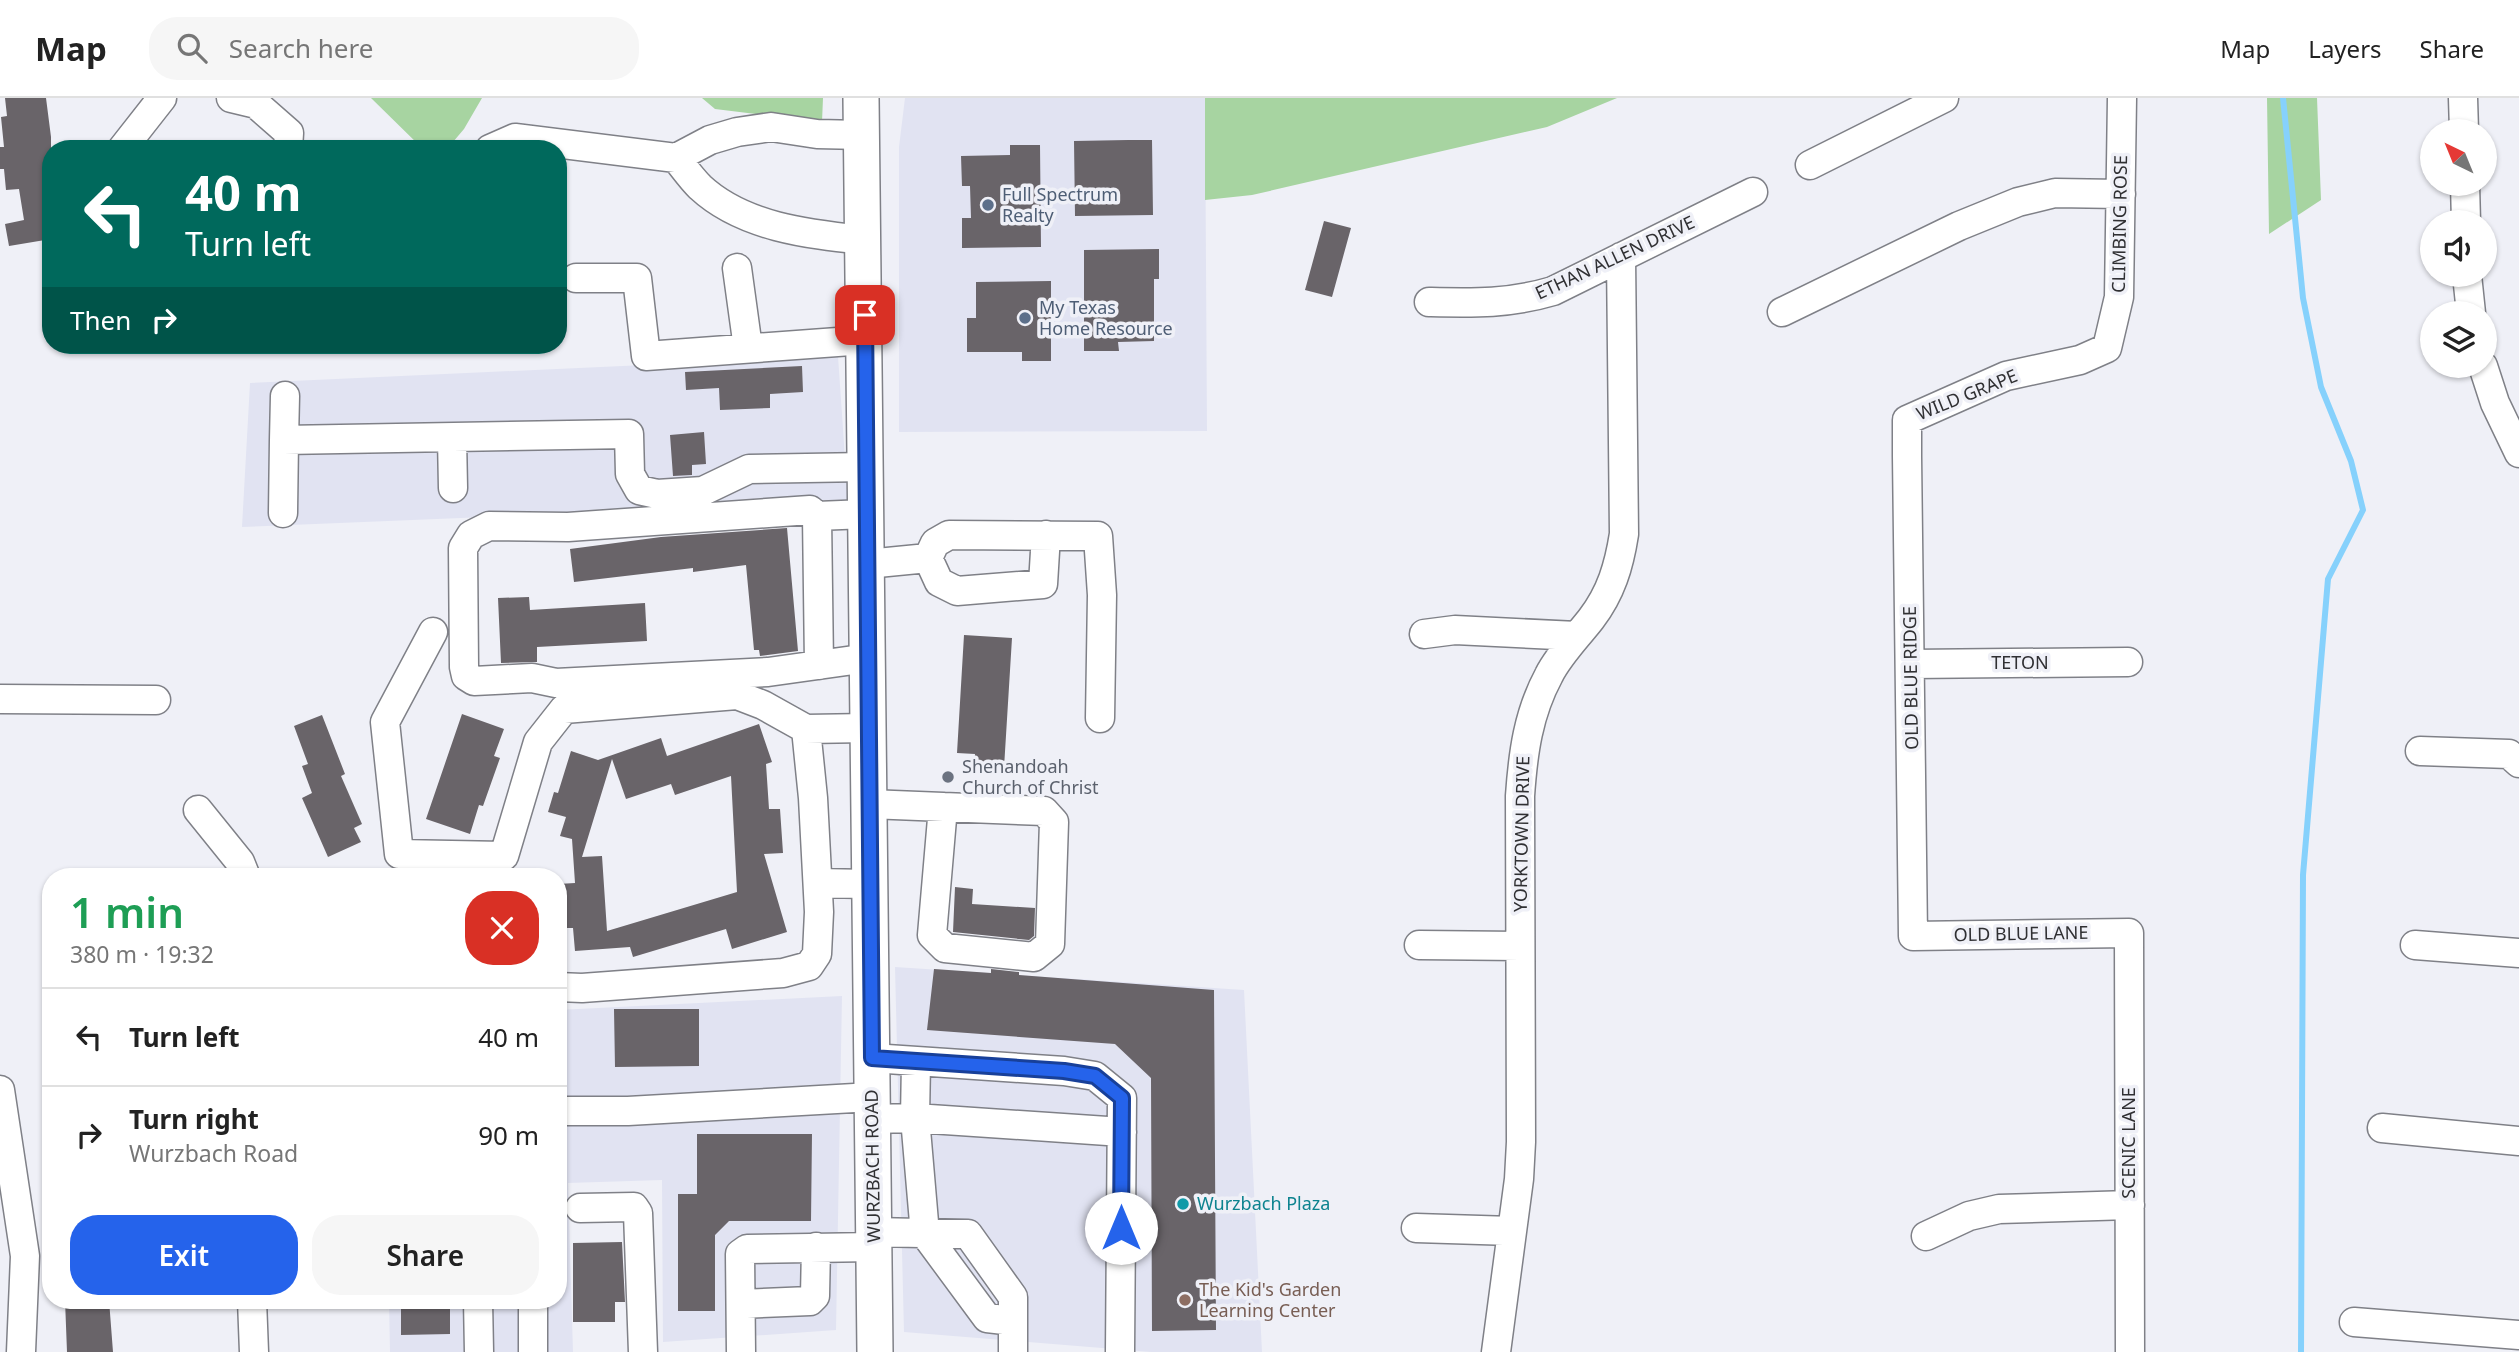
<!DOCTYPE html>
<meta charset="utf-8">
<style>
:root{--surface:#fff;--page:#f6f6f6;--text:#222;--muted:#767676;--line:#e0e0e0;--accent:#2563eb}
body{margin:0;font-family:"Noto Sans",sans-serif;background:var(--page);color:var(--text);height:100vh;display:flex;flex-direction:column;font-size:26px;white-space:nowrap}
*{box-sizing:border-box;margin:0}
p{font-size:23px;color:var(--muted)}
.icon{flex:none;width:38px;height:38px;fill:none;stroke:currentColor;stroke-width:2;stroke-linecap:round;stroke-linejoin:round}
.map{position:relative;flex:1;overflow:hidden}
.panel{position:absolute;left:42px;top:770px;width:525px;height:441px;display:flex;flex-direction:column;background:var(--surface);border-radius:28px;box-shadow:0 2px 5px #0004}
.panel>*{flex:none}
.banner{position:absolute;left:42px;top:42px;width:525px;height:214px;border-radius:28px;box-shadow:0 2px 5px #0004;background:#00695c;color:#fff;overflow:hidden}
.needle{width:46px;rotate:317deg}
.tools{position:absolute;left:2420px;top:21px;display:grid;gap:14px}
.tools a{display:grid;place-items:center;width:77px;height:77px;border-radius:50%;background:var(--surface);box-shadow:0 2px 5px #0004;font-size:35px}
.pin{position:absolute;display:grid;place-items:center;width:60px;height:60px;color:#fff;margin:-30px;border-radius:14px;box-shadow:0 4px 10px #0006}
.me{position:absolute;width:77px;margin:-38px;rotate:0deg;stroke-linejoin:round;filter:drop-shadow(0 0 5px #0008)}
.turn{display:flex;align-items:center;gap:24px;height:147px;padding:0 28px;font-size:32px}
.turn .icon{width:91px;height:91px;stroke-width:2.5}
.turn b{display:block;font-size:49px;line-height:60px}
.then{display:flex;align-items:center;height:66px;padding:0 28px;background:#0003;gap:14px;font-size:26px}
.round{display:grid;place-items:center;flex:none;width:74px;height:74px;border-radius:28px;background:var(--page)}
.head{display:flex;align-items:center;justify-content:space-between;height:119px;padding:0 28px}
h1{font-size:42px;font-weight:600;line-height:52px;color:#1e9e55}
.button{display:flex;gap:14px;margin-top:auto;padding:14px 28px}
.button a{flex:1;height:80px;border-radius:28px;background:var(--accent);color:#fff;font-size:28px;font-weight:600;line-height:80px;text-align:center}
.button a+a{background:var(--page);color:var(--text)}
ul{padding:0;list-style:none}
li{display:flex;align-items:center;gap:21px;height:98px;padding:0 28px;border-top:2px solid var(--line)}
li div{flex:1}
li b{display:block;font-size:26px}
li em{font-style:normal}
header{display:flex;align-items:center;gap:42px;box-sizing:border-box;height:98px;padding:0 35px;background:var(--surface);border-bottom:2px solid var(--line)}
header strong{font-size:33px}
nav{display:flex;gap:38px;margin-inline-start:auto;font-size:24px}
.search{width:490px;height:63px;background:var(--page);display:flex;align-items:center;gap:18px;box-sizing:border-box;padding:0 24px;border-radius:28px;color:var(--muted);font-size:26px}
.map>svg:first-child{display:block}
.built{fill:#e1e3f2}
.green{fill:#a7d4a1}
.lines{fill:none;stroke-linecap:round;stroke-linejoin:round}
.stream{stroke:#86d1fc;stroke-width:6}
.building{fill:#696469;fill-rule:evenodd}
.minor-casing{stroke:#7f8087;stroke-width:31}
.major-casing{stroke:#7f8087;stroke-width:38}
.minor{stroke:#fff;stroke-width:28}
.major{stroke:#fff;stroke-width:35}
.route-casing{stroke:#184099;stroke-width:18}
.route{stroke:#2563eb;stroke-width:12}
.service-dot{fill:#5c6f8a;stroke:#eff0f7;stroke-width:2.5}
.worship-dot{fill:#6b7280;stroke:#eff0f7;stroke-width:2.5}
.culture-dot{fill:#0f9aa8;stroke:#eff0f7;stroke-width:2.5}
.education-dot{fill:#8d6e63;stroke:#eff0f7;stroke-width:2.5}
.labels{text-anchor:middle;stroke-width:7;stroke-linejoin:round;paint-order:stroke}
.service-label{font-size:18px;fill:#4e5e75;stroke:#eff0f7;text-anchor:start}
.street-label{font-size:18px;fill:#303033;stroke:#eff0f7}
.worship-label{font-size:18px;fill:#5b616d;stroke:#eff0f7;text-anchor:start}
.culture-label{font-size:18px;fill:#0d838f;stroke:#eff0f7;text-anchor:start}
.education-label{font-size:18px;fill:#785e54;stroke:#eff0f7;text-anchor:start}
</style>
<header>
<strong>Map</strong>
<div class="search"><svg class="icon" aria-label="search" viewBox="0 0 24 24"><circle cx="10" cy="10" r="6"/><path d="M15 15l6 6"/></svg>Search here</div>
<nav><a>Map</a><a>Layers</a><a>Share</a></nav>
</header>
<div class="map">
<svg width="2519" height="1254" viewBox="0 0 2519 1254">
<rect width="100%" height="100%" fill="#eff0f7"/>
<path class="built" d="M905,0H1205L1207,333L899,334V49Z
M838,258L848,404L242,429L250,285Z
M895,869L1244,892L1262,1254H1151L904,1234Z
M842,898L836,1232L663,1244L662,1082L568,1085L573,1254H390L389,1202H558V912Z"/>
<path class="green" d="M371,0H482L464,31L447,51H423Z
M702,0H823L822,24L715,11Z
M1205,0H1617L1547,29L1252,97L1205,102Z
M2267,0H2317L2321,102L2269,136Z"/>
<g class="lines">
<path class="stream" d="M2283,0L2303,200L2321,289L2351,363L2363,412L2328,481L2303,777L2301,1254"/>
</g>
<path class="building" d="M5,0H46L51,39V141L9,148L5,126L24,122L19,91L6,92L4,71H0V49H4L1,19L7,18Z
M1128,42H1152L1153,117L1075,118L1074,43Z
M1010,47H1040L1041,149L962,150V120H971L970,88H962L961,58L1010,57Z
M1324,123L1351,130L1332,199L1305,192Z
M1159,151V181H1154V243L1118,244L1119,253H1084V152Z
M1051,183V263H1022V254H967V220H976V184Z
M802,268L803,294L770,296V310L720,312L719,290L686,292L685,274Z
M704,334L706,366L692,367V377L673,378L670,337Z
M787,430L798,553L760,558L759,552H754L746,467L693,474V470L574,484L570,451L661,439Z
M529,499L530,512L645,505L647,543L537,549V564L501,565L498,500Z
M964,537L1012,540L1004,670L974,668L975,656L957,655Z
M462,616L504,631L494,658L500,660L483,708L479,707L470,736L426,721Z
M322,617L345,676L341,678L362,726L354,730L361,744L328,759L302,700L312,695L302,668L308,666L294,628Z
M759,626L772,664L766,666L769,711H780L783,755L764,756L787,834L732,851L726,831L633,859L630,849L575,853L573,830H560L558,796V786L575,785L572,741L560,738L566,719L548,714L554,694L558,695L571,653L598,662L661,640L667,658ZM612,661L626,701L671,686L675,697L731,678L737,794L607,833L602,758L582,759Z
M955,789L973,791L972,806L1035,810L1034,838L1029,842L953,834Z
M934,871L991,875V871L1019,874V877L1214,892L1216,1232L1152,1233L1151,980L1115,946L927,932Z
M614,911H699V968L615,969Z
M697,1036H812L811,1123H729L715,1137V1213H678V1096H697Z
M622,1144L625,1204H615V1224H573V1145Z
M65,1202H109L113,1254H67Z
M401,1202H450V1236L401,1237Z"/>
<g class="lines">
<defs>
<path id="minor" d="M231,0L256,6L289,35L288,51
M2122,0L2119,199L2107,250L2080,262L2006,278L1907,322V358L1913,838L2129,835L2130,1254
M2463,0L2464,33
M862,37L817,36L771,29L737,34L710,42L676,60C684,70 691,80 700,89C743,129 808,136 863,142
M122,51L162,0
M490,51L515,40L676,60
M1810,67L1944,0
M2465,86L2466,124
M737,170L748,250
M2467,177L2471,215
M576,180H637L646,258L865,242
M1429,204C1474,205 1509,206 1553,193L1753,94
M1782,214L1959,128L2018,104L2055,95L2121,96
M2483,268L2495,305L2519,355
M452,340L453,390
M284,342L285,298
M283,415L284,342L629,336L630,376L639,392L657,396L703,393L749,371L866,369
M866,416L817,418L810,412L568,429L489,428L471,437L463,450L464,569L466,578L474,583L532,580L556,585L768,574L868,560
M817,418L819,567
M928,460L939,484L957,493L1043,486L1046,437
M867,466L928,460L935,445L949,437L1098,438L1102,497L1100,620
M433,534L385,624L399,756L504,758L538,644L564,611L737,597L763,607L806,631L868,630
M1424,536L1455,532L1577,538
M1911,566L2128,564
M0,601L156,602
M2420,653L2509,656L2519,665
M869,706L1044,713L1054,724L1050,846L1034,859L945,850L932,837L943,709
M198,712L240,764L246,779
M818,785L870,786
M1419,847L1520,848
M2415,847L2519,855
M558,889L582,890L783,875L809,868L817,856L819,814L813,700L806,631
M872,960L1064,973L1095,978L1122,1000L1120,1254
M916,964L915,1020L925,1136L987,1220L1013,1223
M0,992L25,1158L21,1254
M558,1013H628L872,999
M872,1021L915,1020L1122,1034
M2382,1030L2519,1043
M580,1110L634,1109L638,1115L643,1254
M1416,1130L1512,1133
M873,1134L968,1136L1013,1199V1254
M1926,1138L1969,1118L1999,1111L2130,1107
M252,1202L254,1254
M478,1202L479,1254
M533,1202V1254
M741,1206L810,1203L815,1198L816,1149
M2354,1224L2519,1237
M741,1254L740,1156L747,1151L874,1149
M1496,1254L1519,1081L1521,1044L1520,698C1523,655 1528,616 1549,577C1559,557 1577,539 1591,521C1611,495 1619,468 1624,436L1621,159"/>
<path id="major" d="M861,0L875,1254"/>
</defs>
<use href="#minor" class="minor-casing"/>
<use href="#major" class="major-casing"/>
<use href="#minor" class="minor"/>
<use href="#major" class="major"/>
</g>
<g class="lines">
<defs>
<path id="route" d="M865,217L872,960L1064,973L1095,978L1122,1000L1121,1130"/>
</defs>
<use href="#route" class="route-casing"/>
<use href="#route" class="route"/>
</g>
<g class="service-dot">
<circle cx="988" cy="107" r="7"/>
<circle cx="1025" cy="220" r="7"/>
</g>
<circle class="worship-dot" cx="948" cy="679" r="7"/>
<circle class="culture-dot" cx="1183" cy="1106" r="7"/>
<circle class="education-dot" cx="1185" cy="1202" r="7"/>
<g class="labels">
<g class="service-label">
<text x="1002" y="103">Full Spectrum<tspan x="1002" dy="21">Realty</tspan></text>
<text x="1039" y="216">My Texas<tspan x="1039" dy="21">Home Resource</tspan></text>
</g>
<g class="street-label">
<text transform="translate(2120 126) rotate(-89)" y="6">CLIMBING ROSE</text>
<text transform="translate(1615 160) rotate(-25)" y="6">ETHAN ALLEN DRIVE</text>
<text transform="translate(1967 297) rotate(-22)" y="6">WILD GRAPE</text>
<text x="2020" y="571">TETON</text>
<text transform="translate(1911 580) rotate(-91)" y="6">OLD BLUE RIDGE</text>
<text transform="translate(1522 736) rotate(-89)" y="6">YORKTOWN DRIVE</text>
<text transform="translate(2021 836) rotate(-1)" y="6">OLD BLUE LANE</text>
<text transform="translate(2129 1045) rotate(-90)" y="6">SCENIC LANE</text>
<text transform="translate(873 1068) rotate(-91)" y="6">WURZBACH ROAD</text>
</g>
<g class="worship-label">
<text x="962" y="675">Shenandoah<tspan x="962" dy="21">Church of Christ</tspan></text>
</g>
<g class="culture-label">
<text x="1197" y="1112">Wurzbach Plaza</text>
</g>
<g class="education-label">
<text x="1199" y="1198">The Kid's Garden<tspan x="1199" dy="21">Learning Center</tspan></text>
</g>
</g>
</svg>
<div class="tools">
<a><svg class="needle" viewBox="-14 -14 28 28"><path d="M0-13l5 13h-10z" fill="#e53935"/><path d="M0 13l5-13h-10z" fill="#767676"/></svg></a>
<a><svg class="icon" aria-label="sound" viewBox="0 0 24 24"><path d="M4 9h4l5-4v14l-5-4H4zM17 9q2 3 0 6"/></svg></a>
<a><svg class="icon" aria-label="layers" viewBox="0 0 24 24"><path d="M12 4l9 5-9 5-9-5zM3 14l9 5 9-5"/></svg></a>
</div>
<div class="pin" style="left:865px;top:217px;background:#d93025"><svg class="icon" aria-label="arrive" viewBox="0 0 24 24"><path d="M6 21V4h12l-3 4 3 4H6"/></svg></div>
<svg class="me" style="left:1121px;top:1130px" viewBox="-20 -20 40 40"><circle r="19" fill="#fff"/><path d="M0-13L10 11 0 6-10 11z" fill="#2563eb"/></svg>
<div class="banner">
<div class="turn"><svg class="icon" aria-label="left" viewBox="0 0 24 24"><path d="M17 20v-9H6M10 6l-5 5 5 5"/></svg><div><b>40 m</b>Turn left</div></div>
<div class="then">Then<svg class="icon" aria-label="right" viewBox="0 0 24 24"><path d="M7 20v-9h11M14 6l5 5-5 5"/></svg></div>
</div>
<section class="panel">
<div class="head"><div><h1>1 min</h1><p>380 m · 19:32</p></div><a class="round" style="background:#d93025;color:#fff"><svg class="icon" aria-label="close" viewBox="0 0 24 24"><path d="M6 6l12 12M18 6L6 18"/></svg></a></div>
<ul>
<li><svg class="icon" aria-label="left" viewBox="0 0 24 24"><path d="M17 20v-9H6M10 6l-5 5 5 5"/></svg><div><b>Turn left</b></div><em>40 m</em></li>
<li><svg class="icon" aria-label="right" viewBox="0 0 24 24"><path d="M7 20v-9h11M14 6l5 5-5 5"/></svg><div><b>Turn right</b><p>Wurzbach Road</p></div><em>90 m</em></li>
</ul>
<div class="button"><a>Exit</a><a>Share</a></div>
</section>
</div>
